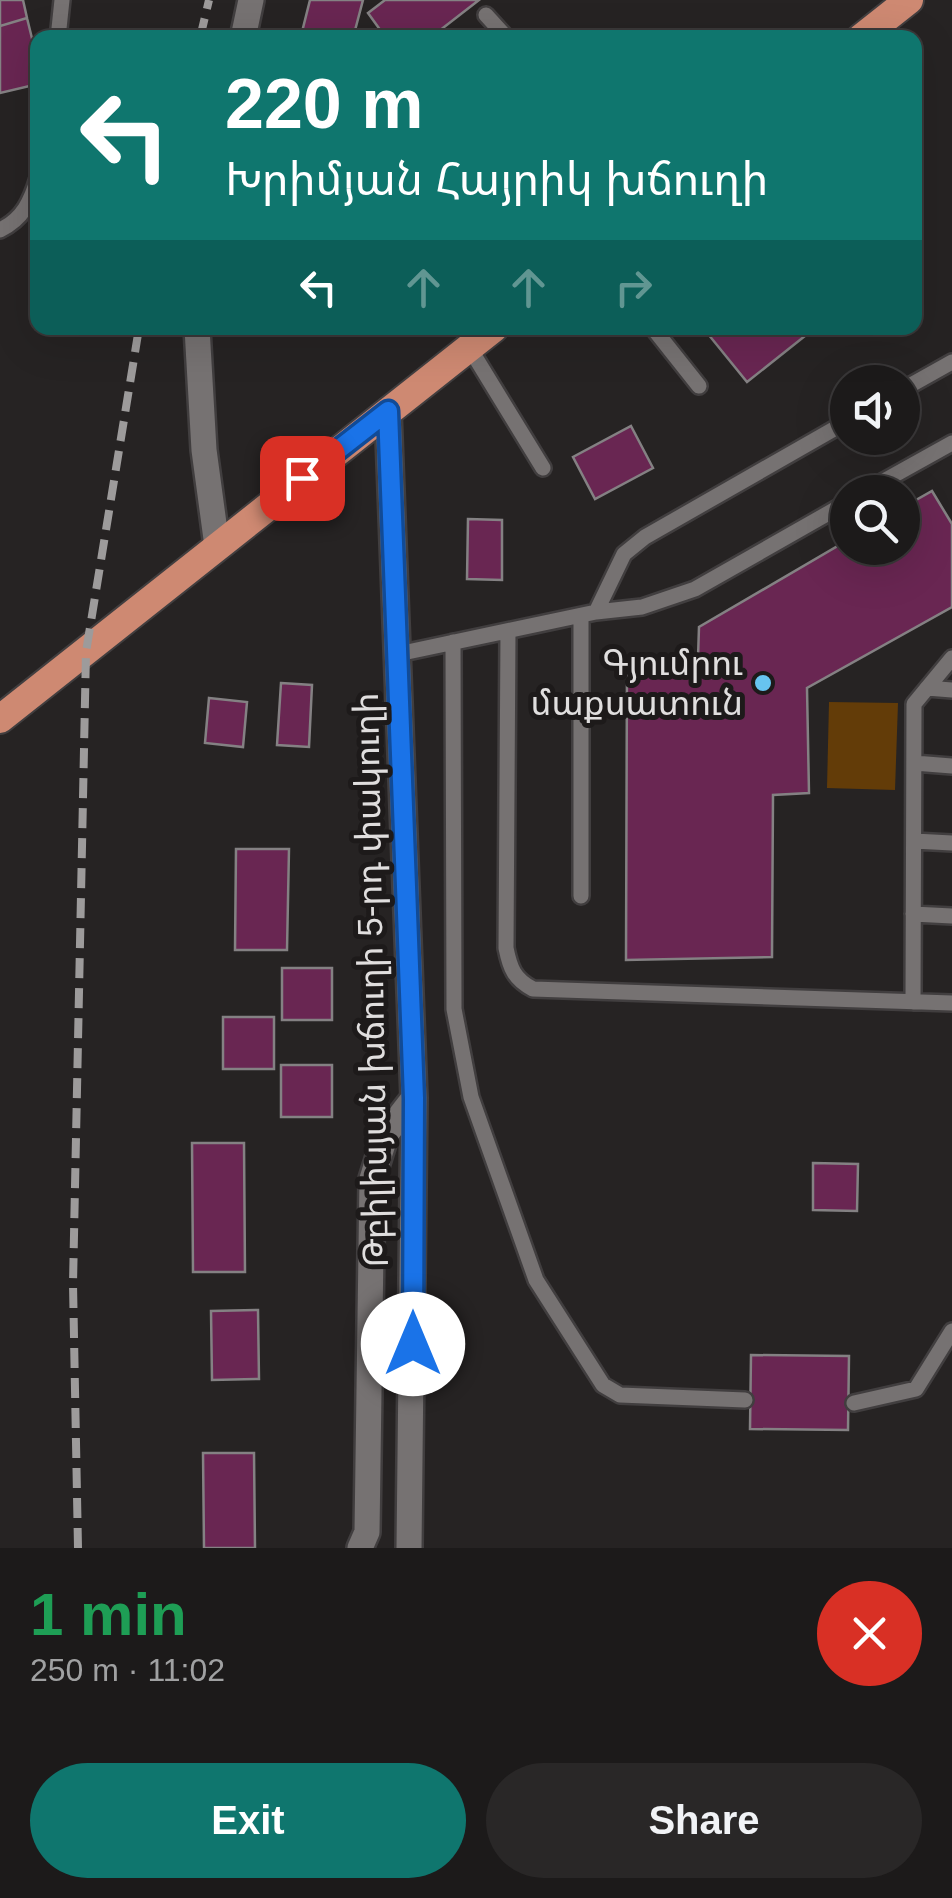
<!DOCTYPE html>
<meta charset="utf-8">
<style>
:root{--surface:#1c1a1a;--page:#292727;--text:#f1f3f6;--muted:#a0a1a2;--line:#3a3839;--accent:#0f766e}
body{margin:0;font-family:Helvetica,"Noto Sans Armenian",sans-serif;background:var(--page);color:var(--text);height:100vh;display:flex;flex-direction:column;font-size:38px;white-space:nowrap}
*{box-sizing:border-box;margin:0}
p{font-size:32px;color:var(--muted)}
.icon{flex:none;width:55px;height:55px;fill:none;stroke:currentColor;stroke-width:2;stroke-linecap:round;stroke-linejoin:round}
.map{position:relative;height:1548px;overflow:hidden}
.sheet{display:flex;flex-direction:column;background:var(--surface);flex:1}
.sheet>*{flex:none}
.guide{position:absolute;left:30px;top:30px;width:892px;height:305px;border-radius:20px;box-shadow:0 10px 40px #0002,0 0 0 2px var(--line);background:#0f766e;color:#fff;overflow:hidden}
.tools{position:absolute;left:830px;top:365px;display:grid;gap:20px}
.tools a{display:grid;place-items:center;width:90px;height:90px;border-radius:50%;background:var(--surface);box-shadow:0 10px 40px #0002,0 0 0 2px var(--line);font-size:50px}
.pin{position:absolute;display:grid;place-items:center;width:85px;height:85px;color:#fff;margin:-42px;border-radius:20px;box-shadow:0 5px 15px #0006}
.me{position:absolute;width:110px;margin:-55px;rotate:0deg;stroke-linejoin:round;filter:drop-shadow(0 0 8px #0008)}
.turn{display:flex;align-items:center;gap:35px;height:210px;padding:0 30px;font-size:45px}
.turn .icon{width:130px;height:130px;stroke-width:2.5}
.turn b{display:block;font-size:70px;line-height:85px}
.lanes{display:flex;align-items:center;height:95px;padding:0 30px;background:#0003;justify-content:center;gap:50px;direction:ltr}
.lanes .off{opacity:.35}
.round{display:grid;place-items:center;flex:none;width:105px;height:105px;border-radius:52px;background:var(--page)}
.overview{display:flex;align-items:center;justify-content:space-between;height:170px;padding:0 30px}
h1{font-size:60px;font-weight:700;line-height:75px;color:#1e9e55}
.action{display:flex;gap:20px;margin-top:auto;padding:20px 30px}
.action a{flex:1;height:115px;border-radius:60px;background:var(--accent);color:#fff;font-size:40px;font-weight:700;line-height:115px;text-align:center}
.action a+a{background:var(--page);color:var(--text)}
.map>svg:first-child{display:block}
.green{fill:#633c08}
.building{fill:#692652;stroke:#848183;stroke-width:2.5}
.lines{fill:none;stroke-linecap:round;stroke-linejoin:round}
.service-casing{stroke:#413e3f;stroke-width:20}
.minor-casing{stroke:#413e3f;stroke-width:30}
.trunk-casing{stroke:#413e3f;stroke-width:32}
.service{stroke:#767272;stroke-width:15}
.minor{stroke:#767272;stroke-width:25}
.trunk{stroke:#ce8972;stroke-width:28}
.rail{stroke:#9d9b9b;stroke-width:8;stroke-dasharray:20 10;stroke-linecap:butt}
.route-casing{stroke:#114b97;stroke-width:25}
.route{stroke:#1a73e8;stroke-width:18}
.poi-dot{fill:#67c4f0;stroke:#1d1a1a;stroke-width:4}
.labels{text-anchor:middle;stroke-width:10;stroke-linejoin:round;paint-order:stroke}
.poi-label{font-size:35px;fill:#e0dede;stroke:#1d1a1a;text-anchor:end}
.street-label{font-size:35px;fill:#e0dede;stroke:#1d1a1a}
</style>
<div class="map">
<svg width="952" height="1548" viewBox="0 0 952 1548">
<rect width="100%" height="100%" fill="#262323"/>
<path class="green" d="M829,702L898,703L895,790L827,788Z"/>
<path class="building" d="M0,0H23L27,18L0,26Z
M310,0H363L353,38H322L302,32Z
M385,0H479L430,38H386L368,13Z
M27,18L38,63V84L0,93V26Z
M715,328H815L747,382L708,334Z
M631,426L653,468L595,499L573,457Z
M932,491L952,524V607L807,688L809,793L773,795L772,957L626,960L627,661L698,658L699,627L848,540V548H902V508Z
M468,519L502,520V580L467,579Z
M281,683L312,685L309,747L277,745Z
M209,698L247,702L243,747L205,743Z
M236,849H289L287,950H235Z
M282,968H332V1020H282Z
M223,1017H274V1069H223Z
M281,1065H332V1117H281Z
M192,1143H244L245,1272H193Z
M813,1163L858,1164L857,1211L813,1210Z
M258,1310L259,1379L212,1380L211,1311Z
M751,1355L849,1356L848,1430L750,1429Z
M203,1453H254L255,1548H204Z"/>
<g class="lines">
<defs>
<path id="service" d="M486,15L507,38
M58,38L62,0
M0,230C23,219 31,201 38,178
M653,328L699,386
M469,347L543,468
M902,390L952,362
M864,492L952,443
M596,612L624,554L645,537L848,421
M581,616V896
M508,631L506,948C510,968 514,979 533,989L952,1003
M453,642L454,1009L471,1097L536,1280L603,1385L620,1395L745,1400
M398,654L596,612L642,607L695,589L848,502
M927,688L952,690
M914,763L952,766
M914,841L952,843
M913,914L952,916
M913,1002L914,704L952,658
M854,1403L916,1389L952,1331"/>
<path id="minor" d="M243,38L251,0
M197,328L204,450L217,546
M388,411L414,1098L409,1548
M360,1548L367,1532L372,1179L386,1134L414,1098"/>
<path id="trunk" d="M861,38L909,0
M0,719L494,328"/>
</defs>
<use href="#service" class="service-casing"/>
<use href="#minor" class="minor-casing"/>
<use href="#trunk" class="trunk-casing"/>
<use href="#service" class="service"/>
<use href="#minor" class="minor"/>
<use href="#trunk" class="trunk"/>
<path class="rail" d="M200,38L209,0
M78,1548L73,1284L86,652L139,328"/>
</g>
<g class="lines">
<defs>
<path id="route" d="M302,478L388,411L414,1098L413,1344"/>
</defs>
<use href="#route" class="route-casing"/>
<use href="#route" class="route"/>
</g>
<circle class="poi-dot" cx="763" cy="683" r="10"/>
<g class="labels">
<g class="poi-label">
<text x="743" y="675">Գյումրու<tspan x="743" dy="40">մաքսատուն</tspan></text>
</g>
<g class="street-label">
<text transform="translate(371 980) rotate(-91)" y="12">Թբիլիսյան խճուղի 5-րդ փակուղի</text>
</g>
</g>
</svg>
<div class="tools">
<a><svg class="icon" aria-label="sound" viewBox="0 0 24 24"><path d="M4 9h4l5-4v14l-5-4H4zM17 9q2 3 0 6"/></svg></a>
<a><svg class="icon" aria-label="search" viewBox="0 0 24 24"><circle cx="10" cy="10" r="6"/><path d="M15 15l6 6"/></svg></a>
</div>
<div class="pin" style="left:302px;top:478px;background:#d93025"><svg class="icon" aria-label="arrive" viewBox="0 0 24 24"><path d="M6 21V4h12l-3 4 3 4H6"/></svg></div>
<svg class="me" style="left:413px;top:1344px" viewBox="-20 -20 40 40"><circle r="19" fill="#fff"/><path d="M0-13L10 11 0 6-10 11z" fill="#1a73e8"/></svg>
<div class="guide">
<div class="turn"><svg class="icon" aria-label="left" viewBox="0 0 24 24"><path d="M17 20v-9H6M10 6l-5 5 5 5"/></svg><div><b>220 m</b>Խրիմյան Հայրիկ խճուղի</div></div>
<div class="lanes"><svg class="icon" aria-label="left" viewBox="0 0 24 24"><path d="M17 20v-9H6M10 6l-5 5 5 5"/></svg><svg class="icon off" aria-label="ahead" viewBox="0 0 24 24"><path d="M12 20V5M6 11l6-6 6 6"/></svg><svg class="icon off" aria-label="ahead" viewBox="0 0 24 24"><path d="M12 20V5M6 11l6-6 6 6"/></svg><svg class="icon off" aria-label="right" viewBox="0 0 24 24"><path d="M7 20v-9h11M14 6l5 5-5 5"/></svg></div>
</div>
</div>
<section class="sheet">
<div class="overview"><div><h1>1 min</h1><p>250 m · 11:02</p></div><a class="round" style="background:#d93025;color:#fff"><svg class="icon" aria-label="close" viewBox="0 0 24 24"><path d="M6 6l12 12M18 6L6 18"/></svg></a></div>
<div class="action"><a>Exit</a><a>Share</a></div>
</section>
